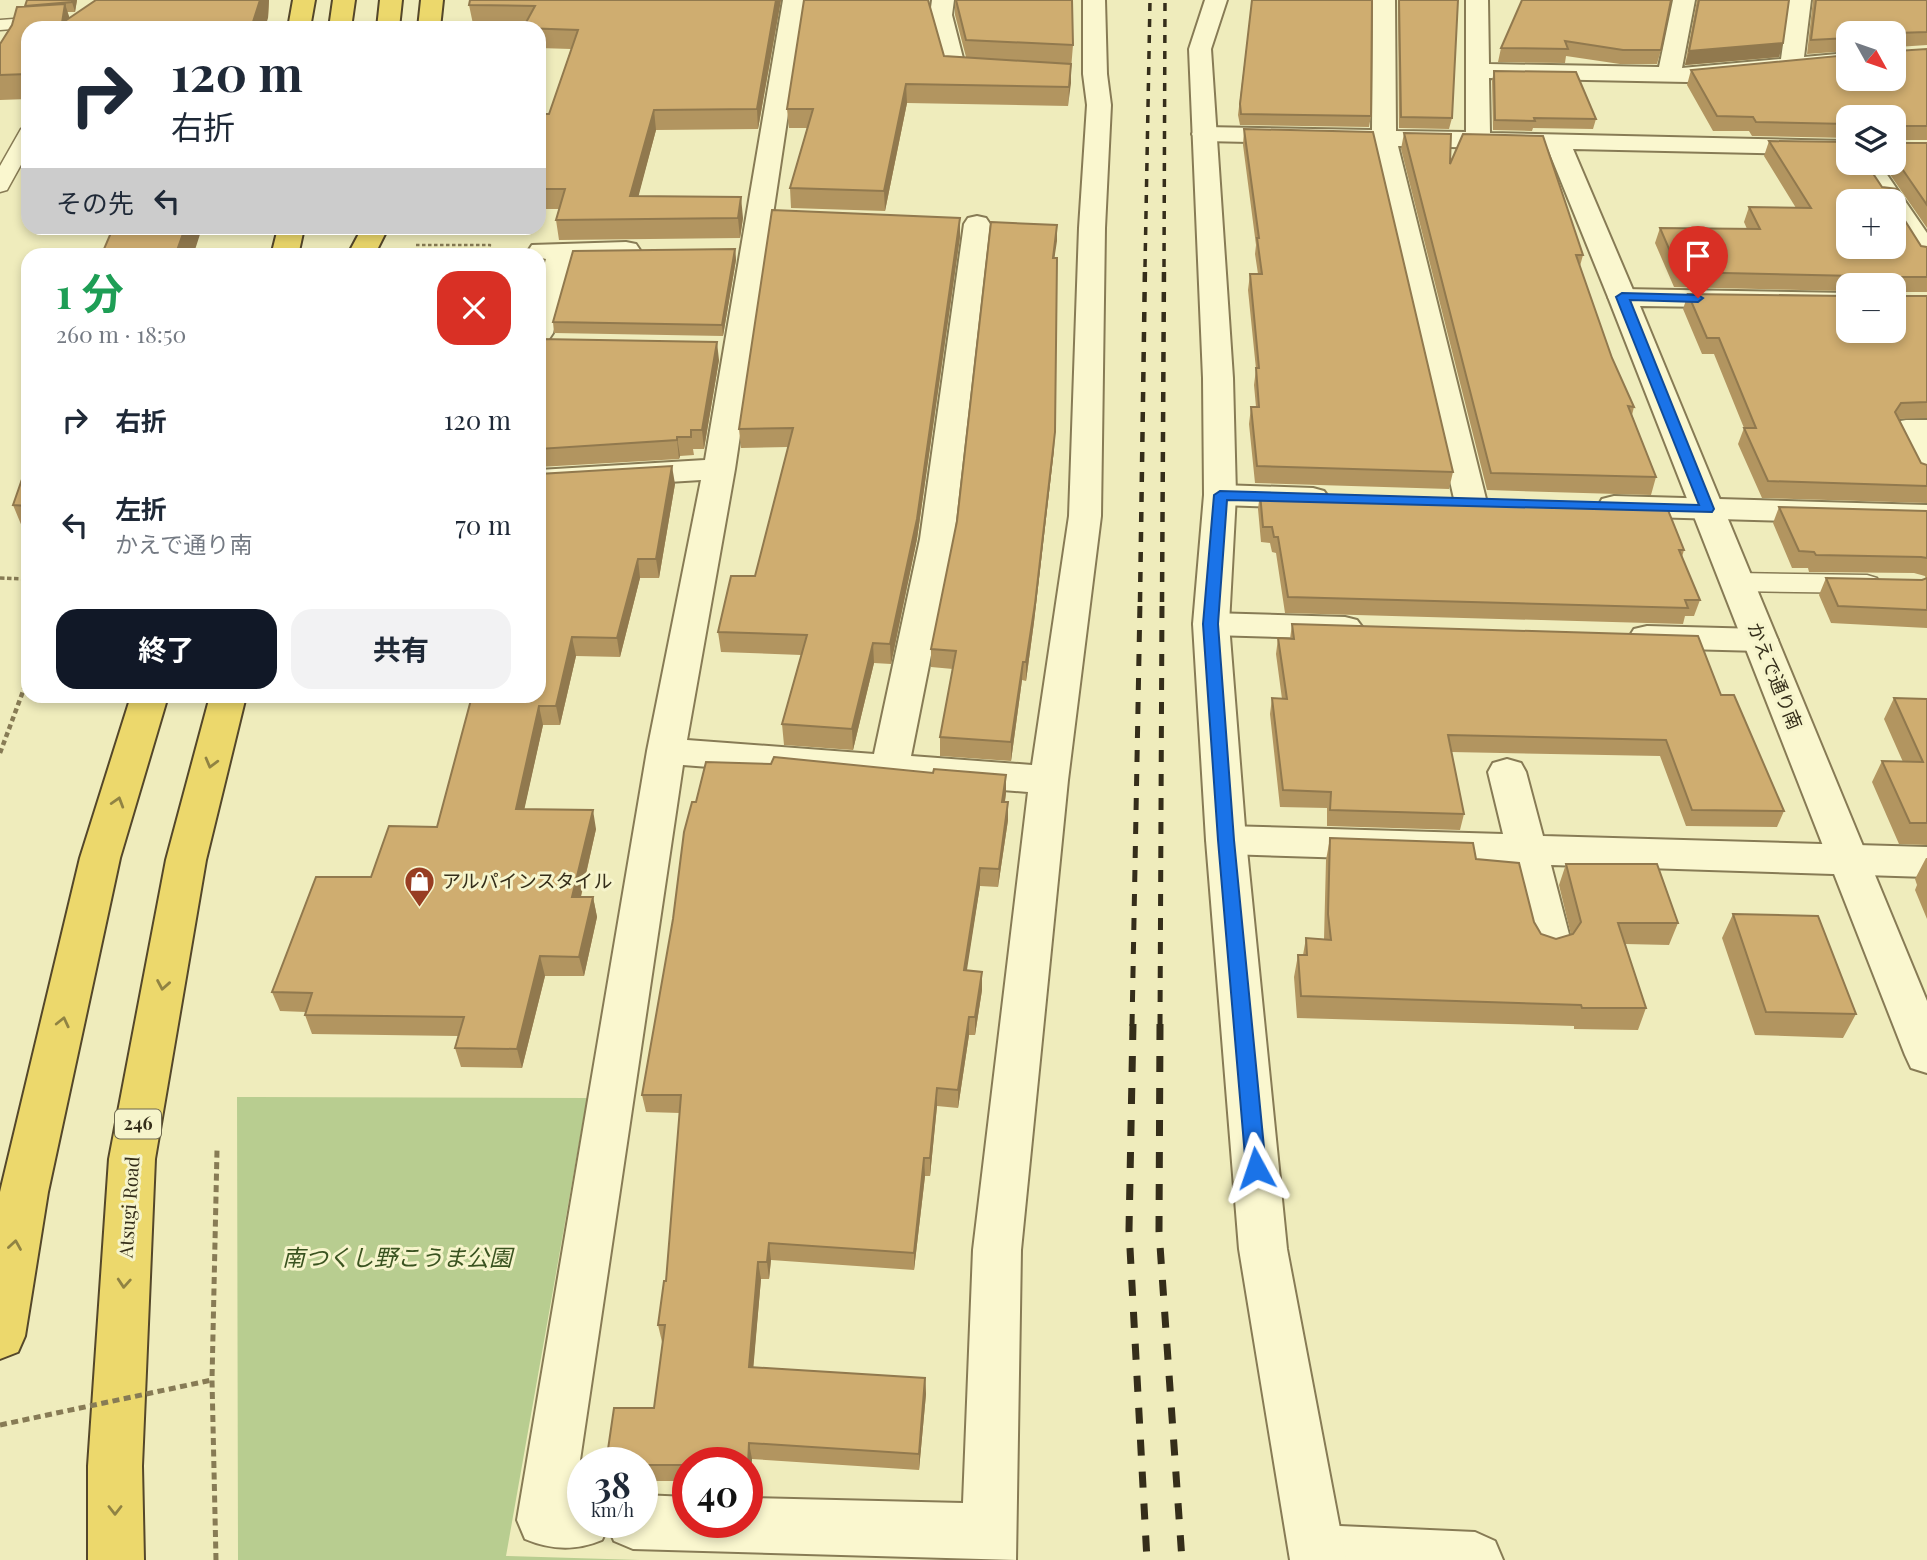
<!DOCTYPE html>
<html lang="ja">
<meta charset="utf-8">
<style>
:root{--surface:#fff;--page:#f2f2f3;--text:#1f2937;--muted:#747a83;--accent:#111827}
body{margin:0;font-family:"Playfair Display","Noto Sans JP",serif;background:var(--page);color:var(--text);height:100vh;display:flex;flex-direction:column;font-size:26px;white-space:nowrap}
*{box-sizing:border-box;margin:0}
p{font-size:23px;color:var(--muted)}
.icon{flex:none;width:38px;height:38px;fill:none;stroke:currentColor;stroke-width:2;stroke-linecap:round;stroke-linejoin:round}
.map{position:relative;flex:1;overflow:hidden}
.panel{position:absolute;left:21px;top:248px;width:525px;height:455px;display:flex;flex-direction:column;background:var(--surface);border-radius:21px;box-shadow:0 4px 10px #0003}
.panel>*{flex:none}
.banner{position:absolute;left:21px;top:21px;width:525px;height:214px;border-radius:21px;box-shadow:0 4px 10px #0003;background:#fff;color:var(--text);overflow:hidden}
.needle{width:46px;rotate:130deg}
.tools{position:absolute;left:1836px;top:21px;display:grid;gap:14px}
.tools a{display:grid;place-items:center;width:70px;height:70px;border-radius:14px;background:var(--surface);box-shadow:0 4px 10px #0003;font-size:35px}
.speed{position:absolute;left:567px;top:1447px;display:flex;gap:14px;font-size:35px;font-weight:700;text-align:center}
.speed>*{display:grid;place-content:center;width:91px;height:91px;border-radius:50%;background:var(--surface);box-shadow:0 4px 10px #0003;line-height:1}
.speed small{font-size:18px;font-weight:400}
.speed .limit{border:10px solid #d22;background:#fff;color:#111}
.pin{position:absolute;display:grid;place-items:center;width:60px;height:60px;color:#fff;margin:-72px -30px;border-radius:50% 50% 50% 0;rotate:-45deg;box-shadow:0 0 7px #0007}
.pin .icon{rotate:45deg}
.me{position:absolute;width:77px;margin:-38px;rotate:355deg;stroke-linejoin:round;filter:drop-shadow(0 0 5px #0008)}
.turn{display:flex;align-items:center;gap:24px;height:147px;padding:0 35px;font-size:32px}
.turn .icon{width:91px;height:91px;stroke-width:2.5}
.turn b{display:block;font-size:49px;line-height:60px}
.then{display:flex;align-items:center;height:66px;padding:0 35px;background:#0003;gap:14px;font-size:26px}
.round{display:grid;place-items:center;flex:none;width:74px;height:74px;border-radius:21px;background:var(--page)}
.summary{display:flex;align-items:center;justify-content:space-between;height:119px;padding:0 35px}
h1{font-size:42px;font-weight:700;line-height:52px;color:#1e9e55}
.cta{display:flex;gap:14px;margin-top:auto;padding:14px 35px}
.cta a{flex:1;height:80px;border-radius:21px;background:var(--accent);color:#fff;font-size:28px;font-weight:700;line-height:80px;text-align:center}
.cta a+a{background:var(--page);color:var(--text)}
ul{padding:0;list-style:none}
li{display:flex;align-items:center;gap:21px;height:105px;padding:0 35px}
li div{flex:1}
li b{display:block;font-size:26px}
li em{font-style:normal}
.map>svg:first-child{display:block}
.green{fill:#b8cd90}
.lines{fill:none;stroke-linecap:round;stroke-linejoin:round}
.service-casing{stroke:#877b55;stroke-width:3}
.minor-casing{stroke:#877b55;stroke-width:4}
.tertiary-casing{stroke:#877b55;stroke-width:4}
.trunk-casing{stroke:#54472a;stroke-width:4}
.path-far3{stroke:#877b55;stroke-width:2.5;stroke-dasharray:3.5 2.5;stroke-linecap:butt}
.path-far2{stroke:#877b55;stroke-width:3.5;stroke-dasharray:4.5 2.5;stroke-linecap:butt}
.path-far1{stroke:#877b55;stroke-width:4.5;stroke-dasharray:5 3.5;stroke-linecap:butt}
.path{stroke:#877b55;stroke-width:5;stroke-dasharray:7 4.5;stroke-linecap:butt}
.service{fill:#faf7cf;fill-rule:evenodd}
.minor{fill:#faf7cf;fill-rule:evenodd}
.tertiary{fill:#faf7cf;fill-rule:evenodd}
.trunk{fill:#ecd86c;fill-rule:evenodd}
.rail-far3{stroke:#352e1a;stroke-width:3.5;stroke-dasharray:8 8;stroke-linecap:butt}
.rail-far2{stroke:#352e1a;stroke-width:4.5;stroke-dasharray:10 10;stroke-linecap:butt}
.rail-far1{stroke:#352e1a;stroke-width:5;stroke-dasharray:12 12;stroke-linecap:butt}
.rail{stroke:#352e1a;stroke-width:7;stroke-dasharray:16 16;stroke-linecap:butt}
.path-bridge{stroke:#877b55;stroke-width:5;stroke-dasharray:7 4.5;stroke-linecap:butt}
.wall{fill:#b29560}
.shaded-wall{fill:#91794e}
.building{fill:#cfad70;stroke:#91794e;stroke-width:2;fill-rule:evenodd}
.oneway{stroke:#908343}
.route{fill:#1a73e8;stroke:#114b97;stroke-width:2}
.labels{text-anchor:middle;stroke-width:6;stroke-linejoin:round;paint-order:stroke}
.shield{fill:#f6f4cb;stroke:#6f694f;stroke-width:2}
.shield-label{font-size:18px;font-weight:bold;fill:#352e1a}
.street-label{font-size:19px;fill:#352e1a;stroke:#f6f4cb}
.poi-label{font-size:19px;fill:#352e1a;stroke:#f6f4cb;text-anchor:start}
.near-park-label{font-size:23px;font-style:italic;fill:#3a5320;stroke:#f6f4cb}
</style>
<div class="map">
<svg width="1927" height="1560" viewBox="0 0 1927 1560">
<rect width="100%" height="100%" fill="#efecbc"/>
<path class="green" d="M237,1097L587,1098L506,1556L640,1560H238Z"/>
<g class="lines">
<defs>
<path id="service" d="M54,16L60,17L63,21L60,25L0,30V20Z
M28,127V152L7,190L0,192V166L21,129Z
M1737,573L1867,575L1877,578L1881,584L1877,590L1867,593L1737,591L1727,588L1723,582L1727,576Z"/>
<path id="minor" d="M783,0H805L735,469L687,740L874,754L920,539L964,224L968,218L977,216L986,218L990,224L954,539L911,756L1032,765L1069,516L1079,228L1087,105L1083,74V0H1105L1107,74L1111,105L1105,228L1101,516L1068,780L1021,1250L1016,1560L633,1549L614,1541L608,1527L602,1540C576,1551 551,1550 525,1539L517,1520L647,751L701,480L539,490V470L705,460ZM683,765L1028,792L973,1250L963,1503L747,1498V1522H688V1497L642,1495V1522H583V1494H575Z
M932,0H954L952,15L964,62L1003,65L1007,70L1003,75L995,77L946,73L930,15Z
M1373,0H1395L1396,131L1466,132V0H1488L1489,64L1659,67L1673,0H1695L1682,68L1781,59L1789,0H1811L1804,57L1848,53V67L1687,82L1489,78L1490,133L1848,141V155L1573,149L1636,297L1632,303L1622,305L1612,303L1608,297L1548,149L1398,146L1487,503L1483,510L1471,513L1459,510L1455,503L1373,145L1204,141L1195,139L1192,134L1195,129L1204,127L1372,130Z
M1855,163H1879L1927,233V262L1917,260L1894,223V201H1879Z
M626,242L636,244L640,250L636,256L573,259L553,333L549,339L539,342V283L546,259L532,256L528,251L532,245Z
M1906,420H1927V481L1916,478L1891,429L1895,422Z
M1220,485L1313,488L1324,491L1329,498L1324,505L1313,508L1220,505L1209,502L1204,495L1209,488Z
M1614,496L1927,505V525L1614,516L1602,513L1598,506L1602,499Z
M1211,613L1345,617L1357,620L1363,628L1357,636L1345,639L1211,635L1199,632L1193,624L1199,616Z
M1647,626L1760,629L1773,632L1778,640L1773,648L1760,651L1647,648L1634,645L1629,637L1634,629Z
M1507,759L1521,763L1526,772L1543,836L1927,847V877L1551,865L1571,942L1565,953L1550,958L1535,953L1529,942L1510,863L1226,854L1212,850L1206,840L1212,830L1226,826L1503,834L1488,772L1493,763Z
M1317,1525L1475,1532L1495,1541L1503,1560H1293L1289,1552L1298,1533Z"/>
<path id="tertiary" d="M1205,0H1227L1211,49L1233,378L1236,495L1229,624L1246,840L1287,1249L1346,1560H1290L1239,1249L1206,840L1193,624L1204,495L1203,378L1189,49Z
M1622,289L1848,293V309L1640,306L1927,1001V1073L1911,1068L1905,1055L1608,297L1612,291Z"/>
<path id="trunk" d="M293,0H315L310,28H288Z
M333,0H355L351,28H329Z
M380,0H402L399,28H377Z
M421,0H443L440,28H418Z
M278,228H304L298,256H271Z
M362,228H388L374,256H347Z
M131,696H168L120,858L48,1192L25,1336L18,1352L0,1359V1192L80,858Z
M210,696H246L206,860L155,1159L142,1466L144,1560H88V1466L109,1159L166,860Z"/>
</defs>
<use href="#service" class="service-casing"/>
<use href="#minor" class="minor-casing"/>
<use href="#tertiary" class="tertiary-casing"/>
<use href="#trunk" class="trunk-casing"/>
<path class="path-far3" d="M416,245H490L488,252H499"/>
<path class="path-far2" d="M0,578L28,579"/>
<path class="path-far1" d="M0,753L28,678"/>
<path class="path" d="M216,1560L212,1380L217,1150"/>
<use href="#service" class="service"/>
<use href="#minor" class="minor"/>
<use href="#tertiary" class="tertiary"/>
<use href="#trunk" class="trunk"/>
<path class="rail-far3" d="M1145,267L1150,0
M1164,267L1165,0"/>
<path class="rail-far2" d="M1140,602L1145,265
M1162,602L1164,265"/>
<path class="rail-far1" d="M1132,1026L1140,601
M1160,1026L1162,601"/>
<path class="rail" d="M1133,1024L1129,1230L1147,1560
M1160,1024L1159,1231L1182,1560"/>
<path class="path-bridge" d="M0,1425L212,1380"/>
</g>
<path class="wall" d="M27,0H77L75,12H67L69,18L96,0H269L268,18L28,28V99L0,100V44L26,7Z
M470,0H781L758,129L656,130L638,196L743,218L740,238L559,240L556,220L559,209H539V114H549L571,49L539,48V28L525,24H473L469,5Z
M955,0H1072L1073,45L1068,106L907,103L885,211L791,208L790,188L807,128H789L787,109L929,4L944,56L966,57L955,15Z
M1252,0L1371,116L1369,127L1240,125L1238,115Z
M1398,0H1458L1452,118L1449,129L1399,128Z
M1522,0L1661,50L1657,64H1620L1566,56L1565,63L1498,62L1501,48Z
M1697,0H1789L1779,57L1685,65Z
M1813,0H1927V45L1897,47V51L1927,49V140H1897L1898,143H1927V228L1882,163H1894V117H1848V138L1752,136L1749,131H1713L1687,85L1691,70L1848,79L1894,33H1848V51L1807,54Z
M1494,71L1596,119L1593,129L1533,128L1532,131L1493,130L1492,81Z
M1244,129L1453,472L1449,489L1255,483L1249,424L1251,407H1256L1254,385L1256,369L1248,290L1250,274H1258L1255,254L1256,245L1243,145Z
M1404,133L1583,255L1580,266L1612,358L1634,407L1632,415L1656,477L1651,495L1487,490L1401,149Z
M1769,141L1882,187L1897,208L1921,246L1927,247V292H1898V296H1927V418L1899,419L1921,463L1927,465V503L1762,498L1738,444L1744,428L1714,354H1702L1683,309L1688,294L1848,331L1894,285H1848V291L1674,287L1655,243L1660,228L1747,229L1744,222L1749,207L1796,208L1764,156Z
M1057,225L1054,258V450L1034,622L1026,681L1022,680L1011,761L940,756V737L953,669L931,667V649Z
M960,237L917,539L891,664L874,663L853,750L784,745L782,724L801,655L721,652L718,632L755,576L788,447L741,448L739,429Z
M735,249L736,260L723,336L554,333L553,322Z
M539,339L719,360L704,449H693L694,455L680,456L679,459L539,467Z
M28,462V534H25L13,505Z
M539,474L675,484L659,578H640L620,657L576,656L560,725H543L524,809L596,829L581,897H593L597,917L584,976H545L522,1068L461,1067L455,1048L458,1036L312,1034L305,1015L306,1012L280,1011L272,992L371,877L437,827Z
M1260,493L1684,550L1682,557L1700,600L1694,616H1685L1683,624L1285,613L1276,553L1272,552L1270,543L1261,542L1258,509Z
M1779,507L1927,511V628L1831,623L1819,595L1826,578L1922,580L1926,579L1925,576L1914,573L1809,572L1808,568H1792L1773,523Z
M1292,624L1721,695L1784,811L1777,827L1686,826L1660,756L1451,752L1464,814L1460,830L1327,826V808L1280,807L1270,714L1272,698L1282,699L1276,654L1278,638L1290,639Z
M1894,698L1927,699V845L1899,844L1872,782L1882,761L1903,762L1884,719Z
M1006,793L1005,802H1008V820L998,887L980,886L966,971L982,972V990L975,1035H969L958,1108L937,1106L930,1176H925L914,1270L771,1260L769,1279H761L753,1367L925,1378L926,1394L919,1470L752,1459L750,1481H747V1463H688V1481H642V1463L654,1408L663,1342H662L658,1325L666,1281L680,1113L646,1112L642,1095Z
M1330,838L1476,859L1534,922L1541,934L1556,939L1571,935L1559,885L1566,864L1678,923L1669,945L1625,944L1646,1008L1638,1030L1574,1029V1026L1297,1018L1294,977L1298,955H1303L1306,938L1324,939L1326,860Z
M1926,858H1927V919L1915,890L1917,885L1915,879Z
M1733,914L1856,1014L1843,1038L1755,1035L1722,938Z"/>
<path class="shaded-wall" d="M72,0H77L75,12L72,2Z
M260,0H269L268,18L265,28H251Z
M776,0H781L758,129L757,109Z
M65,4L73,28L62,23Z
M1783,43L1779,57L1685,65L1689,51Z
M1071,64V83L1068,106L1069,87Z
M906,84L907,103L885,211L884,191Z
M654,110L656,130L633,217L630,196Z
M741,197L743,218L740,238L738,218Z
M960,218V237L917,539L891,664L890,644Z
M1057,225V241L1052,274L1053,258Z
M185,228H202L193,256H175Z
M735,249L736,260L723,336L722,325Z
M717,342L719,360L704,449L702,430Z
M1055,432L1054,450L1034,622L1026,681V662Z
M677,437L680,456L679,459L677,440Z
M672,466L675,484L659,578L656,559Z
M638,559L640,578L620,657L617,638Z
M572,637L576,656L560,725L556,706Z
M873,643L874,663L853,750L852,729Z
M1023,662L1022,680L1011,761V742Z
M539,706L543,725L520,829L516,809Z
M1006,775V793L1002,820V802Z
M1008,802V820L998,887L999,869Z
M593,810L596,829L576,917L572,897Z
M980,868V886L964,989V970Z
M593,897L597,917L584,976L579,957Z
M540,956L545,976L522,1068L517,1049Z
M982,972V990L975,1035V1017Z
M969,1017V1035L958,1108V1090Z
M937,1088V1106L930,1176V1158Z
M924,1158L925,1176L914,1270V1253Z
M769,1243L771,1260L769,1279L767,1262Z
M758,1262L761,1279L752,1383L749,1367Z
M925,1378L926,1394L919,1470V1454Z
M749,1443L752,1459L750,1481L748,1465Z"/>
<path class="building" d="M27,0H72V2L25,6Z
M96,0H260L251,28H28V74L0,75V44L12,25L17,7L65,4L62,23Z
M470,0H776L757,109L654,110L630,196L741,197L738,218L556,220L565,189H539V114H549L578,30L523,28L535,6L469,5Z
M804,0H928L944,56L1071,64L1069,87L906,84L884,191L790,188L813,109H787Z
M956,0H1072L1073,45L966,40Z
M1252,0H1372L1371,116L1241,114L1240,104Z
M1399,0H1458L1452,118L1401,117Z
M1522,0H1671L1661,50H1623L1565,41L1568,49L1501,48Z
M1699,0H1789L1783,43L1689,51Z
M1816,0H1927V32L1897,33V51L1927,49V126H1897L1898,143H1927V205L1894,157V117H1848V124L1756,122L1753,117L1717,116L1691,70L1848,55V79H1894V33H1848V38L1811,40Z
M1494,71L1576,72L1596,119L1534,118L1535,121L1495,120Z
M1244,129L1373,132L1453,472L1257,466L1251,407H1259L1256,368H1259L1250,274H1262L1257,238H1259Z
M1404,133L1451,134L1450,164L1463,134L1543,136L1583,255H1576L1612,358L1634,407L1628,406L1656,477L1491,473Z
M1769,141L1848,142V163H1866L1882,187L1897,189V208L1921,246L1927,247V277H1898V296H1927V402L1901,403L1895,412L1921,463L1927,465V486L1768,481L1744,428H1756L1719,338H1707L1688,294L1848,296V331H1894V285H1856V276L1679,272L1660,228L1760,229L1749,207L1811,208ZM1848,201H1894V247H1848Z
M772,210L960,218L917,519L890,644L873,643L852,729L782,724L807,635L718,632L731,576H755L793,428L739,429Z
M991,222L1057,225L1053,258H1057L1055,432L1035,604L1026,662H1023L1011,742L940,737L956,651L931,649L957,521Z
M113,228H185L175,256H101Z
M735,249L722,325L553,322L573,251Z
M539,339L717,342L702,430H691V437H677V440L539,449Z
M28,462V506L13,505Z
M672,466L656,559H638L617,638L572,637L556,706H539L516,809L593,810L572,897H593L579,957L540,956L517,1049L455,1048L464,1017L305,1015L312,993L272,992L316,877H371L389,826L437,827L472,696H539V474Z
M1260,493L1666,505L1684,550H1679L1700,600H1685L1688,608L1288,597L1278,537H1274L1272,527H1263Z
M1779,507L1927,511V558L1921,557L1816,555L1814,552L1799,551Z
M1826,578L1922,580L1927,578V610L1838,606Z
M1292,624L1698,636L1721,695H1734L1784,811L1692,810L1666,740L1448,735L1464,814L1330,810L1331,792L1283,790L1272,698L1287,699L1278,638L1294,639Z
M1894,698L1927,699V823H1910L1882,761L1923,762Z
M774,757L933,773L934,769L1006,775L1002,802H1008L999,869L980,868L964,970L982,972L975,1017H969L958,1090L937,1088L930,1158H924L914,1253L769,1243L767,1262H758L749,1367L925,1378L919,1454L749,1443L748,1465L747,1463H688V1465H642V1463H606L614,1408H654L665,1325H658L664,1281H666L681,1095H642L673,919L684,832L692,802H696L706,762L771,764Z
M1330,838L1473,843L1476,859L1519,863L1534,922L1541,934L1556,939L1573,934L1581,922L1566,864H1657L1678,923H1618L1646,1008H1582L1581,1005L1301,996L1298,955H1307L1306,938L1331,940L1328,914Z
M1733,914L1818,916L1856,1014L1766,1012Z"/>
<defs><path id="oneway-chevron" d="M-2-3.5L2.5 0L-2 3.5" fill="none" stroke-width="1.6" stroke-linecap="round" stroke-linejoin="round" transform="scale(1.75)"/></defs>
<g class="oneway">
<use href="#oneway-chevron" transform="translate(211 763) rotate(105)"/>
<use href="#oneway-chevron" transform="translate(118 802) rotate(-73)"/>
<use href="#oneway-chevron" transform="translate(163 985) rotate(100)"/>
<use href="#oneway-chevron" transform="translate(63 1022) rotate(-77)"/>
<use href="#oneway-chevron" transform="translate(15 1245) rotate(-81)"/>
<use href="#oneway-chevron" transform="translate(124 1283) rotate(94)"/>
<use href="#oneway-chevron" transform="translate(115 1510) rotate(90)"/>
</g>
<path class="route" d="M1622,293L1698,295L1703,298L1698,302L1630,300L1714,509L1712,512L1227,500L1218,624L1234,840L1266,1168L1263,1173L1256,1176L1249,1173L1246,1168L1218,840L1203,624L1214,495L1220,491L1699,505L1616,297Z"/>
<defs>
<symbol id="shop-pin" viewBox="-11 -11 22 30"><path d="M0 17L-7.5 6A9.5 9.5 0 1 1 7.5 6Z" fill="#983d23" stroke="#f6f4cb"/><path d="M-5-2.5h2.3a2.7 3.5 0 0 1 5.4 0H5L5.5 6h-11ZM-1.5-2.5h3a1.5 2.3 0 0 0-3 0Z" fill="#fff"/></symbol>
</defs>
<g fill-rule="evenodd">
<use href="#shop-pin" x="402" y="864" width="35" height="47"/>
</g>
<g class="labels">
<rect class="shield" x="115" y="1109.5" width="46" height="29" rx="5"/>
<g class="shield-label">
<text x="138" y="1130">246</text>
</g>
<g class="street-label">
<text transform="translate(1775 676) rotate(68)" y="7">かえで通り南</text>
<text transform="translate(129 1207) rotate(-86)" y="7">Atsugi Road</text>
</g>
<g class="poi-label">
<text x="442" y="888">アルパインスタイル</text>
</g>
<g class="near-park-label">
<text x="397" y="1266">南つくし野こうま公園</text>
</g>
</g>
</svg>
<div class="tools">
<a><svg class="needle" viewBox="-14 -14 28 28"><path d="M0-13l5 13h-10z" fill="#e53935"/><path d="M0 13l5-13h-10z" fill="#747a83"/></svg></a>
<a><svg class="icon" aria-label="layers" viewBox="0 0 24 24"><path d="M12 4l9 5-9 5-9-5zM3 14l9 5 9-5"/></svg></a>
<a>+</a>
<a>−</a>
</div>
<div class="speed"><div>38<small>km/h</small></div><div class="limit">40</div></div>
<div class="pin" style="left:1698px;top:298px;background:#d93025"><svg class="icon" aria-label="arrive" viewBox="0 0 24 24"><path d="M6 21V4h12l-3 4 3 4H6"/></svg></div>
<svg class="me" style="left:1256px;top:1168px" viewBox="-20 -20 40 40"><path d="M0-17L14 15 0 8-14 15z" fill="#1a73e8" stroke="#fff" stroke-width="4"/></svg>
<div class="banner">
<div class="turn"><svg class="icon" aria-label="right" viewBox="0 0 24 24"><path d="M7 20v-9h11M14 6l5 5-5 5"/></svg><div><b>120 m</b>右折</div></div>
<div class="then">その先<svg class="icon" aria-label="left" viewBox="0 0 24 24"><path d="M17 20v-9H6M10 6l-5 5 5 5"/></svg></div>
</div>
<section class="panel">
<div class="summary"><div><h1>1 分</h1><p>260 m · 18:50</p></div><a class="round" style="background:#d93025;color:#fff"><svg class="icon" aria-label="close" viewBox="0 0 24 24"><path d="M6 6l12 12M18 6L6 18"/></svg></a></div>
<ul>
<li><svg class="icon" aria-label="right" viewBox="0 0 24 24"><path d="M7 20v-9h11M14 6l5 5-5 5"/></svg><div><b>右折</b></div><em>120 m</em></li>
<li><svg class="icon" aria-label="left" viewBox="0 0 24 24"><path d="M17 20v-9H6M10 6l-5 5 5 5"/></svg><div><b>左折</b><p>かえで通り南</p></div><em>70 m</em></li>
</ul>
<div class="cta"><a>終了</a><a>共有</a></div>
</section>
</div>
